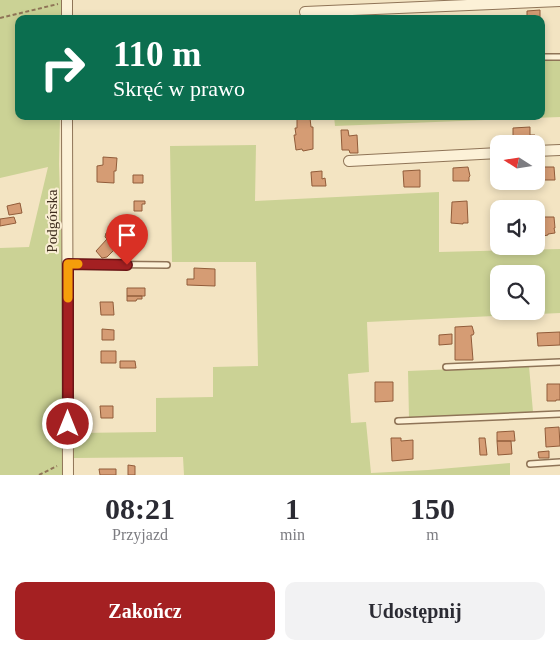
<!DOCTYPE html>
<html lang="pl">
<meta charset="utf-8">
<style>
:root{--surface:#fff;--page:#f2f2f3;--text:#2b2b33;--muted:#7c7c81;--accent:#a42022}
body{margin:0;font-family:"Times New Roman",serif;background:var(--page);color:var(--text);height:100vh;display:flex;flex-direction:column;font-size:19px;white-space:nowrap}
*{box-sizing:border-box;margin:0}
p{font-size:16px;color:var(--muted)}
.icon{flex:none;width:28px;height:28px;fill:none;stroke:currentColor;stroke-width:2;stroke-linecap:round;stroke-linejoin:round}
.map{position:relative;height:475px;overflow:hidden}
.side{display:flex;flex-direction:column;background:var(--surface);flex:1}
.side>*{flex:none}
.hud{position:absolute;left:15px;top:15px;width:530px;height:105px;border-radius:10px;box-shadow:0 2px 8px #0003;background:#0b6e4f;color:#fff;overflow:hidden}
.needle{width:32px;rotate:282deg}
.fabs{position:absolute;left:490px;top:135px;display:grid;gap:10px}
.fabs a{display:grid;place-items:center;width:55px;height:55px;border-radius:10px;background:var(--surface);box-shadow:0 2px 8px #0003;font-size:25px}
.pin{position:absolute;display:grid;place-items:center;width:42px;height:42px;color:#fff;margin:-51px -21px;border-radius:50% 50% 50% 0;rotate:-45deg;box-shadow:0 0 5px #0007}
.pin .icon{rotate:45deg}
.me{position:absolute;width:55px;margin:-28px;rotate:0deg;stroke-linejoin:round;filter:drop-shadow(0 0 4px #0008)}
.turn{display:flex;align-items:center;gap:18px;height:105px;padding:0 15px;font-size:22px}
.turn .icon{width:65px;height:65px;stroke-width:2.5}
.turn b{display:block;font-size:35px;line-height:42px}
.eta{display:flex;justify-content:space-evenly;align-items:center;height:85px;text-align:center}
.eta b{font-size:30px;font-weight:600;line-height:35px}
.primary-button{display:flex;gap:10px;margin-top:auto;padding:10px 15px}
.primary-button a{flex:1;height:58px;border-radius:10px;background:var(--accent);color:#fff;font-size:20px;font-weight:600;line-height:58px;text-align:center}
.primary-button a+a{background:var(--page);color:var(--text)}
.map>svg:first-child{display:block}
.green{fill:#cbd295;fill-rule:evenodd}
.building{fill:#d59c74;stroke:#915c3a}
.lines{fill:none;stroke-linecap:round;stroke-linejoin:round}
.lane-casing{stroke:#8f7457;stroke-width:8}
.street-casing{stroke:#8f7457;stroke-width:12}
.path{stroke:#8f7457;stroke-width:2;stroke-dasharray:4 2.5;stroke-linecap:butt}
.lane{stroke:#fcf1d7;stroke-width:5}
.street{stroke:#fcf1d7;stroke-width:10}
.route-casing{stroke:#6b1516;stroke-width:12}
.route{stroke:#a42022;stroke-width:9}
.slow{stroke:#f59e0b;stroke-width:9}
.labels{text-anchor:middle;stroke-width:4;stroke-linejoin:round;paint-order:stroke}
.street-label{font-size:15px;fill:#3d2c1d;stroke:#f9eed3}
</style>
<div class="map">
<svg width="560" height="475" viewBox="0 0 560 475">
<rect width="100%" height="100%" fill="#f3e4c2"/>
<path class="green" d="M0,0H62V19H19V116H60L59,164L64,323V475H0V248L29,247L48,167L0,178Z
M560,54V117L335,126L334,116H541V55Z
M256,145L255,201L439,192V252L560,249V313L367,322L369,372L348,374L351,423L366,422L371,473L428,470L510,463V475H184L183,457L73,458L75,433L156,432V398L213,397V367L258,366L256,262H172L170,146ZM499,274H536V311H499Z
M529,366L533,412L409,418L408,371Z"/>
<path class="building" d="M540,10V19H527V11Z
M297,118H310L311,127H313V149L303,151L302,149L296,150L294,135H296L295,128H297Z
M530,127V135H535V136H532V142H523V138H513V128Z
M341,130H348L349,136L357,135L358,153H350L349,150H342Z
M103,157L117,158L116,171H114V183L97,182V166L103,165Z
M468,167L470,176L469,177V181H453V168Z
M539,167H554L555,180H536V168Z
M420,170V187H404L403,171Z
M322,171V179L325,178L326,186H312L311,172Z
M133,175H143V183H133Z
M134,201H145V204H142V211H134Z
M467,201L468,223H463V224L451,223L452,202Z
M20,203L22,213L9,215L7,206Z
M14,217L16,223L0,226V219Z
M542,217H554L555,228H554L555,233L548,234V235L543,236Z
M111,230L120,233L119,234L125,239L107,257L102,258L96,251L107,239L105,237L106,233Z
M194,268L215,269V286L187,285V279H194Z
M127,288H145V296H127Z
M127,296H142V299H137L136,301H127Z
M100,302H113L114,315H101Z
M472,326L474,333L473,335H471L473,360H455V327Z
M102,329L114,330V340H102Z
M560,332V345L538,346L537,333Z
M452,334V344L439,345V335Z
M101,351H116V363H101Z
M120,361H135L136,368H120Z
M375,382H393V401L375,402Z
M547,384H560V400H556V401H547Z
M100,406H113V418H101Z
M559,427L560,446L546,447L545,428Z
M514,431L515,441H497V432Z
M391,438H401V441L413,440V459L392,461Z
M479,438H485L487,455H480Z
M497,441H511L512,454L498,455Z
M549,451V458H539L538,452Z
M128,465L135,466V475H128Z
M99,469H116V475H100Z"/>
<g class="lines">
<defs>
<path id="lane" d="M541,57H560
M68,264L167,265
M446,367L560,362
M398,421L560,414
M530,464L560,462"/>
<path id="street" d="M305,12L560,1
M67,19V0
M67,116L68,475
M536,151L560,150
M349,161L499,153"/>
</defs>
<use href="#lane" class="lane-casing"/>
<use href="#street" class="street-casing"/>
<path class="path" d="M0,18L58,4
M39,475L57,466"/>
<use href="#lane" class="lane"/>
<use href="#street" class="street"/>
</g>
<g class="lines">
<defs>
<path id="route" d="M68,424V264L127,265"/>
</defs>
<use href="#route" class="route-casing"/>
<use href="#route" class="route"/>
<path class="slow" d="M68,298V264H78"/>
</g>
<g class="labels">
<g class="street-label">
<text transform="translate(52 221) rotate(-90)" y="5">Podgórska</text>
</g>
</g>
</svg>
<div class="fabs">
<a><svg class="needle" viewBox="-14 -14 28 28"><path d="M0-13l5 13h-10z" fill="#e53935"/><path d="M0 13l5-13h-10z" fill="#7c7c81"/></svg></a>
<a><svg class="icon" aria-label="sound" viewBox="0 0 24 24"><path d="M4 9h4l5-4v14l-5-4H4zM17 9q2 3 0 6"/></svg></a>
<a><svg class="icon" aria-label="search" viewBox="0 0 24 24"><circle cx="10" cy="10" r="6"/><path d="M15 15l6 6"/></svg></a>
</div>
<div class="pin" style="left:127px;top:265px;background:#d93025"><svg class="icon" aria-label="arrive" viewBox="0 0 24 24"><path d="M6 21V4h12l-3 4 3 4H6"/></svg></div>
<svg class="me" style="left:68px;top:424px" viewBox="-20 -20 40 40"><circle r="17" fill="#a42022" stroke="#fff" stroke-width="3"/><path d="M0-11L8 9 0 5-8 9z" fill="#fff"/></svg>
<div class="hud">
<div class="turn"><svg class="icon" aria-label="right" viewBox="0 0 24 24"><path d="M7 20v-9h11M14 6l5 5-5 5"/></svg><div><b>110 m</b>Skręć w prawo</div></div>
</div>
</div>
<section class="side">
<div class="eta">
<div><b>08:21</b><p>Przyjazd</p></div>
<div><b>1</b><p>min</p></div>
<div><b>150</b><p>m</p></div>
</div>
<div class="primary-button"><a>Zakończ</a><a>Udostępnij</a></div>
</section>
